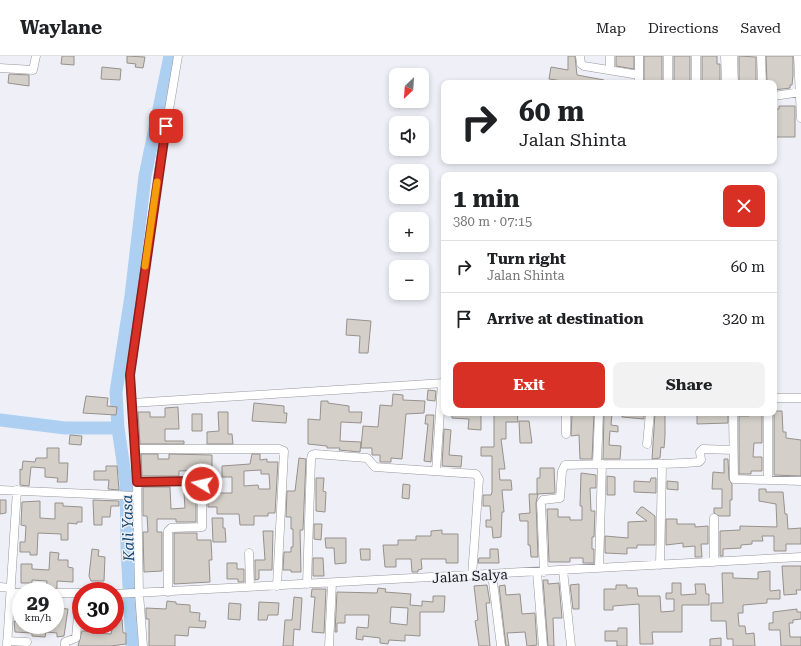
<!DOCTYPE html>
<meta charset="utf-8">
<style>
:root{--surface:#fff;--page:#f2f2f2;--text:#202124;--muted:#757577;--line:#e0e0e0;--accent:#d93025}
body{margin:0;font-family:"Roboto Serif",serif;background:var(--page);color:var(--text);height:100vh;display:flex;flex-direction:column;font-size:15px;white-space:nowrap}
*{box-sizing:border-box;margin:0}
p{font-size:13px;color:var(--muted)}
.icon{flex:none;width:22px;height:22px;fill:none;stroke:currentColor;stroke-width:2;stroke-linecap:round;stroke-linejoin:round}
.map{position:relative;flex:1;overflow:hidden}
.panel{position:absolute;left:441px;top:116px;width:336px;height:244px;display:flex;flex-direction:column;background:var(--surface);border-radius:8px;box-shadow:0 2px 6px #0003}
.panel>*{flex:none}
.hud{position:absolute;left:441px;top:24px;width:336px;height:84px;border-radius:8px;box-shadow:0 2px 6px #0003;background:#fff;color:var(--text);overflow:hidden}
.needle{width:26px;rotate:205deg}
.fabs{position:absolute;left:389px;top:12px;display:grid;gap:8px}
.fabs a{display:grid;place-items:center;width:40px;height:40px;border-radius:8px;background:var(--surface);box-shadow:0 2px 6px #0003;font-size:20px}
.speed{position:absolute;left:12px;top:526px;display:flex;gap:8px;font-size:20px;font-weight:700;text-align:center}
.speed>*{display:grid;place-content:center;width:52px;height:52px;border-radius:50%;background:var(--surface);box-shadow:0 2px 6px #0003;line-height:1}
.speed small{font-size:10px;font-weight:400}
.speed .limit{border:6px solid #d22;background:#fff;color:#111}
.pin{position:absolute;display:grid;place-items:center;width:34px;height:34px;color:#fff;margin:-17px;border-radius:8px;box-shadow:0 2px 6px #0006}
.me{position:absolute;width:44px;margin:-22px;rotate:279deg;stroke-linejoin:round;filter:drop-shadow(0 0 3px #0008)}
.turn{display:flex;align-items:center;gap:14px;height:84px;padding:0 12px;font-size:18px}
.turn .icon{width:52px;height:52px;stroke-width:2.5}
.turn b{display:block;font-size:28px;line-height:34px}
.round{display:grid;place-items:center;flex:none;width:42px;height:42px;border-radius:8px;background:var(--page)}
.headline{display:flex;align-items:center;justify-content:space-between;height:68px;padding:0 12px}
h1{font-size:24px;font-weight:700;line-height:30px}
.primary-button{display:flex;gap:8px;margin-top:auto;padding:8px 12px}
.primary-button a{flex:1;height:46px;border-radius:8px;background:var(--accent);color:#fff;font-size:16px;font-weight:700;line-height:46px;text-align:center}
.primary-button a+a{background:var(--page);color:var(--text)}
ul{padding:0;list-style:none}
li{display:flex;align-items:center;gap:12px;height:52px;padding:0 12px;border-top:1px solid var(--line)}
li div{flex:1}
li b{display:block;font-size:15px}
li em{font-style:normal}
header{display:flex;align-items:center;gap:24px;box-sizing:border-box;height:56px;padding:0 20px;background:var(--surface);border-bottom:1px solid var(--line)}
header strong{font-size:19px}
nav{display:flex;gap:22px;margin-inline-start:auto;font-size:14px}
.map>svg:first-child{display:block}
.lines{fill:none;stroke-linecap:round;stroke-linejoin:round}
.river{stroke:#adcff1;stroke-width:13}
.building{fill:#d4cfc9;stroke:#96918c;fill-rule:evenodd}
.street-casing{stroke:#97979e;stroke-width:9}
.street{stroke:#fff;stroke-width:8}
.route-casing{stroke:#8d1f18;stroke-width:10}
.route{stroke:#d93025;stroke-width:7}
.slow{stroke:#f59e0b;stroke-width:7}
.labels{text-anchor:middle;stroke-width:3;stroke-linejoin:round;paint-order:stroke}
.street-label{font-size:14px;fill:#1a1a1d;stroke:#eff0f7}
.water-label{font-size:15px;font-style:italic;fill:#11446f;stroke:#eff0f7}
</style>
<header>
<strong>Waylane</strong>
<nav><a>Map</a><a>Directions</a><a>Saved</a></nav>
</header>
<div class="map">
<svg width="801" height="590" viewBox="0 0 801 590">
<rect width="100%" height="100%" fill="#eff0f7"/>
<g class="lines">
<path class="river" d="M0,364L65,372H118
M132,590L127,492L126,426L118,372L116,336L131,240L145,120L170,0"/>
</g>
<path class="building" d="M62,0H74V9L61,8Z
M127,0L145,1L143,12L135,11L136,8L127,7Z
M568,0H575L577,19L604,24L603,27H562L563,25L549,23L551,11L568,14Z
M616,0H634V13L616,10Z
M644,0H662V27H644Z
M674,0H690V27H674Z
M702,0H717V8H720V27H702Z
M739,0L756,1V27H739Z
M766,0H793V19L792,29H790V32L774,34V27H767Z
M102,11L121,13L120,24L101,23Z
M9,18L29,19V30L8,27Z
M779,50H795V81H774V53H779Z
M347,263L371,265L368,297H359L360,280L346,279Z
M428,334L436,335L435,345L427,344Z
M393,338L403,339V344L425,345L424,357L406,358L402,403L391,402V406H380V399H372V392H361L363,370L378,371L380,349L392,350Z
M86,340L108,342L107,350L117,351L116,359L83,357Z
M321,345H328V347L349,350V356H362L361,367L341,366L340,385L361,386L360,396L339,394L340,392H327V390L308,388V363L320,364Z
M254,347L284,350V357H287L286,367L252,365Z
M178,351L179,373H165V385H184V388H140L138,356H150V361H165V352Z
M774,355H782L783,376H786V382L801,384V420L774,419Z
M218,356H228V378H232L233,388H207V376L219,375Z
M452,357L481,358V374L468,373L469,363L452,362Z
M494,357H517L518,366H506V383H501L505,413H499L500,424H511L512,434H502L504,456H502L501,481L493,482L492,471H486V464H491L490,450H483V439H491L492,436V400H481V391H494Z
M583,357H594L592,403H580L579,379L571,380L572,359H583Z
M604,357H612L611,369L618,370V376L610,375L609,389L621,390L620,403H603Z
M622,357H644V363L622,361Z
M655,357H665V380L664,392L661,391L660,402L652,403Z
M697,357H728V367L697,368Z
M748,357H762V387H754L753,401H762V415H751V418H739V360H749Z
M192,358H202V375H192Z
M426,359H434L431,406L424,405L428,368H425Z
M519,365H529L532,387H520Z
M444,373L451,374L449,399L462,400L461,411L442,410Z
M70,379L82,380L81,389L69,388Z
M47,392H59V407H68L67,426H57L58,422L45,421V412L31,411L29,430L20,429V413L22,414L23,405L35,406L36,402H47Z
M141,398H158V403H169V398L212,399V411H201V414L179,415V420H142Z
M252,398H260V404L267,403V406H278L275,457H268V460H254V469H240L239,458H217V451H208V435H214V437H232V421H222V410L250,408ZM261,414V418H269L270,433H259L258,429L244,430V415Z
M299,402L306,403L303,474H300L301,516H291V514H283L284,496H291V491H293V473H291V461H286L287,435H295Z
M724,403H728L729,423L732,428V444H730V460H719L714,457V452H722V433H712L713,416L724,417Z
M106,410H117L119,434L108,433L109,424H94V415H106Z
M540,412H554L555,437L537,438V422H540Z
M581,417L596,419V432H590L591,455H595L594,481H592V493H594V507H583V502H570V506H549L547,453H558V461H570V464H582V450H580Z
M607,420L615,421V439H607Z
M316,422H324L323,435L326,436L325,456L316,455Z
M651,422H656V437L634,436V425L650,426Z
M667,425L678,426V434L667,433Z
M403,428L410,429L409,443L402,442Z
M143,431H170L171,453L185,452L184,437H196V466H176V463H157V476H162V515L144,516L143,476H148L147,460H143Z
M759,433H766V436H783L785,458H787L788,473L801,472V488H786V495H774V480H762L763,485H752V488L741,489V492L723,493V500H720V475L740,474V470L777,471L776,448L759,445Z
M529,438H538L536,447L538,501H531L530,489H528V465H520L519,458L530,457Z
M0,444H6V457L0,458Z
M93,444L119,445V450H111L110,461H102V469H94Z
M40,445V462L55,463V447H63V450L82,451V466H77V468L68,467V484H61V478L38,477L37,499H30V496H20V486H25L26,470L21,469L22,446Z
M641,451H643L655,460V489H637V492H627V498L605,497V480L628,482V466L647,465L636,457Z
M212,462H223V472H225L226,486H213Z
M666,463H677V468H695V471L708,470V488H701L702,501H695V490L683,491V487L666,489Z
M314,468H322L321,484L314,483Z
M442,474V478H458V507H446V503H421L422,513L418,514V516H412L411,503H396V511H385L383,489H398V484H416V480H431V475Z
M263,475H273L272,514H259V523L255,524V504H265Z
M174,477H197V484H211L212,504H209L210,526L174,528Z
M325,482H346V507L335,508L334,492H326Z
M92,493L99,494L98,500L105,501L104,525H91L89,520Z
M360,493H370V504H361Z
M490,493H498L499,507H478L479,502H490Z
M50,496L59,497L58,504H68V511L73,512V526L57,525V532L50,535H46L47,525L32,524V527H21V508H32V513L49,514Z
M313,502H323L324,520H313Z
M227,507H237V513H244V526H238V523H227Z
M782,510H801V534H796L797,538L784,539Z
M770,515V535L780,534V543H767V547L743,549V557H738L739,570H745L746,578L754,577L755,590H733V583H727L726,565H711V547H723L722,517H733V522L758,523V516Z
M543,524H548V528L559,527L562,562H553L554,590H548Z
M672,527H681V539L696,538L695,528H705L706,538H709V549H682V576H652L653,588H640L639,548L613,550V554H604V533H616V529H627V532H637L638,540H660L661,556L674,555V543H666V537H672Z
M579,528V553H573L570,529Z
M487,529L490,547H486L490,590H479L475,565L478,564L474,530Z
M505,529L506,539L520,538L522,558L535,557L537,589L527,590L525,576L507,577L509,590H506L499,530Z
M378,532L386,533L385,536L411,538L410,549L422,550V545L433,546V540H445L444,556H420V580L405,579V585L389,584L388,588L380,587V582L363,580V584L356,583L357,571L368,572L369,559H345V567H337V576H335L337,536L377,537ZM391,551L408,552L407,569L390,567Z
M312,533H326L324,577L312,576L315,541H311Z
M294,541L302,542L300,574L294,573L293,590H283L285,564H292Z
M167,545L176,546V548L190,549V556L200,557L199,565H206L205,572L189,571L188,580L175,579V590H149V563H146V552L166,553Z
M259,546L279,547L278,559H268L267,564H258Z
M229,547L241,548L240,564L228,563Z
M57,552L68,553L64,580L57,581V577L46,576L45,581L32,580V577L15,576L14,565L16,566V555H21V569L47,570L56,569Z
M797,553V556H801V563L793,564V567H789L790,581H801V590H781L780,574H769V567H773V556Z
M115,563H122L123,577H126V588L111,590H78L82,575H98L97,577L111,578L113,569H115Z
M618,572H627V590H617V585H605V575H618Z
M721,582V590H710V583Z"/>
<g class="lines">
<defs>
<path id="street" d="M580,0L581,8L584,10L639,19
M610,0V14
M696,0V27
M725,0L726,27
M733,0L734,27
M761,0L762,27
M798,0L801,62
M0,12L33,14L36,0
M639,27V0
M668,27V0
M774,40L801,36
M774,342H801
M132,347L444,327
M733,357L734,423L801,425
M566,378V357
M647,388L650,357
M135,393H279L284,395L277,530
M597,407L599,357
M436,415L442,327
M768,424V357
M137,426L197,425L202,428V471L171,472L168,475V536
M0,434L137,440
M249,497L250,531
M714,506V462
M660,509L662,409
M599,512L602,408
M563,514L571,590
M537,516L543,590
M544,516L541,447L543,444L560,442L562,415L565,409C609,407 654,410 699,406L701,404L700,396L703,393L733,394
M492,518L501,590
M307,528L311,403L312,399L315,398L367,402L375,411L476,418L479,423L472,520
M0,531L11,532
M11,536L21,537
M55,537H81
M115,538L801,501
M7,585L27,586
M7,590L17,434
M65,590V586L76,582L80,537
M143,590L139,537L137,426L130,319L159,113L178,0
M329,590L332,527"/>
</defs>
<use href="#street" class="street-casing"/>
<use href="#street" class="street"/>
</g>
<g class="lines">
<defs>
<path id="route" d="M166,70L130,319L137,426L197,425L202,428"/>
</defs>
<use href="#route" class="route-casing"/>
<use href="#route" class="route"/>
<path class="slow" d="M145,210L157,126"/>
</g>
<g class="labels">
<g class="street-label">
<text transform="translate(470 520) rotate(-3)" y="5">Jalan Salya</text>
</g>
<g class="water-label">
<text transform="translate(128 472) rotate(-92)" y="5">Kali Yasa</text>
</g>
</g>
</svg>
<div class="fabs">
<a><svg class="needle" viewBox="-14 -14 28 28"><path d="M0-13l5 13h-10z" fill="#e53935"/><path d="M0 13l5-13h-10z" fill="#757577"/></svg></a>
<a><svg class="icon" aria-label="sound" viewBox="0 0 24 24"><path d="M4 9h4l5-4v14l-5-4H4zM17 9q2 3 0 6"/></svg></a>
<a><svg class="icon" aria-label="layers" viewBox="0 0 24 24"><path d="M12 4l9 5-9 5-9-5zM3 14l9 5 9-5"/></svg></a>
<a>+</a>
<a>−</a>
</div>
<div class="speed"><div>29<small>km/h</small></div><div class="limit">30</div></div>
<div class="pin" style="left:166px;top:70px;background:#d93025"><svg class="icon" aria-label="arrive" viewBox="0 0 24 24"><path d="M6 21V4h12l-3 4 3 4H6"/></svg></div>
<svg class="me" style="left:202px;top:428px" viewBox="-20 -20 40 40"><circle r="17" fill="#d93025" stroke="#fff" stroke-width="3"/><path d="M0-11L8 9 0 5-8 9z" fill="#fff"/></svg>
<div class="hud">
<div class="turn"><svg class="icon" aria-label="right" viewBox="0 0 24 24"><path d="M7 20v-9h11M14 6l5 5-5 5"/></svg><div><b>60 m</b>Jalan Shinta</div></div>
</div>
<section class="panel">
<div class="headline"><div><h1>1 min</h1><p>380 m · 07:15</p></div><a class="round" style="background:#d93025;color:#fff"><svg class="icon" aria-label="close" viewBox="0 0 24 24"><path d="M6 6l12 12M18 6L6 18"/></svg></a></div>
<ul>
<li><svg class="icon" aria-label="right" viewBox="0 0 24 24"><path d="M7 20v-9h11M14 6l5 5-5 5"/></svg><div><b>Turn right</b><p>Jalan Shinta</p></div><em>60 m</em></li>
<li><svg class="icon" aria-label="arrive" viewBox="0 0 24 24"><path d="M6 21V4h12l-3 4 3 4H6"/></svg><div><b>Arrive at destination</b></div><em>320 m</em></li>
</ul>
<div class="primary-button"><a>Exit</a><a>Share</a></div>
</section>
</div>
